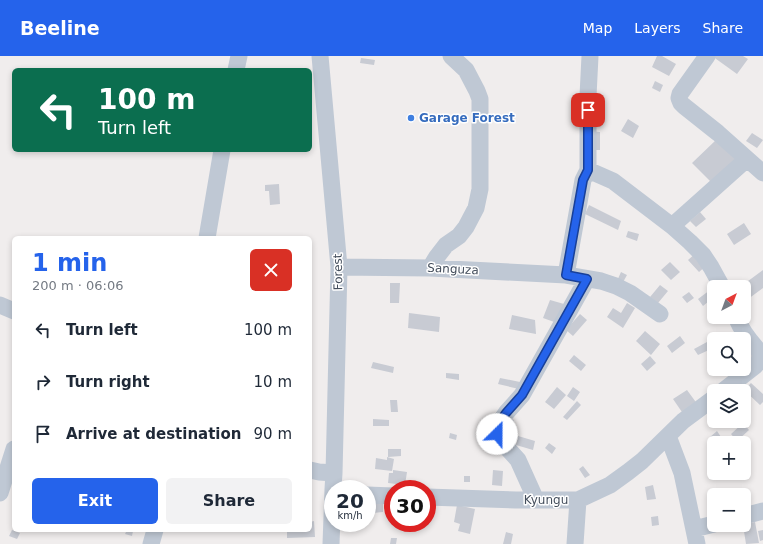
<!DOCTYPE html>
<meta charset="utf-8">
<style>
:root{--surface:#fff;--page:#f2f2f3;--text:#1f2937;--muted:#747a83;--accent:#2563eb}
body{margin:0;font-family:"DejaVu Sans",sans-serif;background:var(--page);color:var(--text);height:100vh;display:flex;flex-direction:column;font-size:15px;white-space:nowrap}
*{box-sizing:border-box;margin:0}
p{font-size:13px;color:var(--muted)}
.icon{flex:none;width:22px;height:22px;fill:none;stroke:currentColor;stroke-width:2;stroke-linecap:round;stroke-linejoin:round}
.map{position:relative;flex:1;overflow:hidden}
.side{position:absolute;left:12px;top:180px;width:300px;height:296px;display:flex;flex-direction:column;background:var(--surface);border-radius:6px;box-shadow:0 2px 6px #0003}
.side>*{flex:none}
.top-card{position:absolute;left:12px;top:12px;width:300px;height:84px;border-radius:6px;box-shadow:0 2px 6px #0003;background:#0b6e4f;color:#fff;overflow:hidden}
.needle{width:26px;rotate:41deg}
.tools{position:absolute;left:707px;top:224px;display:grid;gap:8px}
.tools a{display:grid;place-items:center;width:44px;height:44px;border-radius:6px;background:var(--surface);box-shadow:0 2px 6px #0003;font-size:20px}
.speed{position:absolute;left:324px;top:424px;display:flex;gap:8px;font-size:20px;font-weight:700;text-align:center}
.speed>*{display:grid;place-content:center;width:52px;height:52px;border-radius:50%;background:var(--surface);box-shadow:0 2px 6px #0003;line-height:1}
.speed small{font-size:10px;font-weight:400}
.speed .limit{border:6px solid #d22;background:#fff;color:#111}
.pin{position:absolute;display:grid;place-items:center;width:34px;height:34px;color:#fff;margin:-17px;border-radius:8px;box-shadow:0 2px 6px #0006}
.me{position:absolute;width:44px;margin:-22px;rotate:23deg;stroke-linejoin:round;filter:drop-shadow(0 0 3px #0008)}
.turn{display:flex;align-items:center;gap:14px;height:84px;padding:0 20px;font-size:18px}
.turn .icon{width:52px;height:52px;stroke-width:2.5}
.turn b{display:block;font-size:28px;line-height:34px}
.round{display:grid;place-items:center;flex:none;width:42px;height:42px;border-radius:6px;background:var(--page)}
.overview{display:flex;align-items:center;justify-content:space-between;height:68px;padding:0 20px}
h1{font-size:24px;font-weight:800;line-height:30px;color:var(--accent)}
.action{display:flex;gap:8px;margin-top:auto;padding:8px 20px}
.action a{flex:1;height:46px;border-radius:6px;background:var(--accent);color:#fff;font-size:16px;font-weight:800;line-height:46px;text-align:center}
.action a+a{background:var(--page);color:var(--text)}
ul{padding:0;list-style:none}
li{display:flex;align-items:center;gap:12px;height:52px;padding:0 20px}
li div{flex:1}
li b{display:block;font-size:15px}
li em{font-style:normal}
header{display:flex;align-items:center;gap:24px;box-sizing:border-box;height:56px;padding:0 20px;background:var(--accent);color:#fff}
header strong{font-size:19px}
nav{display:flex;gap:22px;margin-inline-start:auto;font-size:14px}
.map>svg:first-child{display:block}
.building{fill:#c8cbd3}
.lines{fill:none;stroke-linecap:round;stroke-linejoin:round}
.minor{stroke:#bfc8d4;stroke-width:17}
.route-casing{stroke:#184099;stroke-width:10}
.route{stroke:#2563eb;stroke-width:7}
.shop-dot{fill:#3f7fe0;stroke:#fff;stroke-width:1.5}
.labels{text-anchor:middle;stroke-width:3;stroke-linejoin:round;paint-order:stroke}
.shop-label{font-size:12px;font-weight:bold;fill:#366cbe;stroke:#fff;text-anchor:start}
.street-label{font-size:12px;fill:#444e5c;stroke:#fff}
</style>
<header>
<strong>Beeline</strong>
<nav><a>Map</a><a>Layers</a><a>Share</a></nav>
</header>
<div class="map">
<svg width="763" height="488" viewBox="0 0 763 488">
<rect width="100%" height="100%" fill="#f0eded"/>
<path class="building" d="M657,0H662L676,8L669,20L652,11Z
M712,0H743L748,3L737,18Z
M361,2L375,4L374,9L360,7Z
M655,25L663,29L660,36L652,32Z
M628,63L639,70L633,82L621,75Z
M591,75L600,76V94H591Z
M752,77L763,84L757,92L746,85Z
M716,84L736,103L711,126L692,107Z
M279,128L280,148L270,149L269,135H265V129Z
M589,149L621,165L618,174L585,158Z
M700,156L706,163L696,171L690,165Z
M744,167L751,178L734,189L727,178Z
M628,175L639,178L637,185L626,181Z
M696,197L706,210L699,216L688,204Z
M670,206L680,216L671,224L661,214Z
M763,214V232L744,246V231H740Z
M621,216L627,219L622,228L617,225Z
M390,227H400L399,247H390Z
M660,229L668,235L658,247L650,241Z
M710,234L714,241L703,250L698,243Z
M689,236L694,242L687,247L682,241Z
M550,244L564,248L557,267L543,262Z
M627,247L635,252L623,272L607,261L613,252L621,257Z
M409,257L440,261L439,276L408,272Z
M580,258L587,264L573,280L566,274Z
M512,259L535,264L536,278L509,273Z
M645,275L660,288L651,299L636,285Z
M680,280L685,287L672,297L667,290Z
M714,281H716L717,283H714V298L711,293L708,284Z
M707,286L711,293L698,299L694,293Z
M751,294L759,304L744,310V300Z
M574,299L586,309L581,315L569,305Z
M650,300L656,307L647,315L641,308Z
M373,306L394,311L393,317L371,312Z
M446,317L459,318V324L446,322Z
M500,322L520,326L519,333L498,328Z
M751,327L763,338V346L760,349L744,334Z
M557,331L566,339L554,353L545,346Z
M573,331L580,336L574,345L567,340Z
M687,334L698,349L684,359L673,343Z
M390,344H397L398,356H391Z
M577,345L581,349L567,364L563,361Z
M507,362L514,364L511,377L504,375Z
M373,363L389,364V370H373Z
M743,367L749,374L737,385L731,378Z
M717,375L725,387H714L710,381Z
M450,377L457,379L456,384L449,382Z
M518,380L535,385L533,394L516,389Z
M549,387L556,392L552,398L545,392Z
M388,393H401V400L388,401Z
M387,401L394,403L392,415L375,413L376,402L387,404Z
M583,410L590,419L585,422L579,413Z
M393,414L407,416L405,429L388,427L389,417H393Z
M493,414L503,415L502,430L492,429Z
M464,420H470V426H464Z
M653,429L656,443L647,444L645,431Z
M383,441V456L373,457L372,442Z
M457,449L475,453L470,478L458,475L460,468L454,466Z
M658,460L659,469L652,470L651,461Z
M314,465L315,481L287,482V474H310V466Z
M755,466L759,487L746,488L743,469Z
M12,474L20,477L17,483L9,480Z
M127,474L133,475L132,480L125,478Z
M763,474V484L760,485L758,475Z
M506,476L513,478L511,488H503Z
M391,482H397L396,488H390Z"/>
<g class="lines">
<path class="minor" d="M320,0L339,211L334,417L333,433
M707,0L680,38L679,42L681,47L684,50L718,77L763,117
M236,14L239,0
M588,114L613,125L672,170L690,186L703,199L711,211L722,231
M672,170L747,103
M207,182L222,94
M339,211L430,212L566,219L601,225L616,230L630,237L660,258
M430,212L436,202L446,189L459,180L466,171L476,152L480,133V43L477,35L466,14L451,0
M566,219L583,124L588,114V40L590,0
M0,249L14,255
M736,261C742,276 752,288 763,299
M723,335L755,310L760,304L761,297L763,296
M668,380L682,417L697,488
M310,414L319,416L334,417
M0,437L14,393
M367,439L393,440
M427,441L516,444H578L610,429L628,416L642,405L683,365L714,342
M536,444L518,404L500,384L497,378L499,367L506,357L522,339L587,223
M744,460L763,455
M694,473L714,468
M151,488L155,474
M331,488L333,433
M575,488L578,444"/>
</g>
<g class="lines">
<defs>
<path id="route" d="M497,378L499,367L506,357L522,339L587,223L566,219L583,124L588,114V54"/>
</defs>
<use href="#route" class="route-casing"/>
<use href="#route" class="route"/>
</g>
<circle class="shop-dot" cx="411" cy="62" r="4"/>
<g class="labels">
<g class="shop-label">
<text x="419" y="66">Garage Forest</text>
</g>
<g class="street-label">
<text transform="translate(453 213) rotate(3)" y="4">Sanguza</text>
<text transform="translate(338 216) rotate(-91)" y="4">Forest</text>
<text x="546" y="448">Kyungu</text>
</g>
</g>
</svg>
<div class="tools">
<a><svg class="needle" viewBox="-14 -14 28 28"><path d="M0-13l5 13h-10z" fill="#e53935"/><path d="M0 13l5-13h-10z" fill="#747a83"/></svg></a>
<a><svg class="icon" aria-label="search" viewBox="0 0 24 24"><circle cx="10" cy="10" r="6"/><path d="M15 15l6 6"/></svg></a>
<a><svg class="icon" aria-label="layers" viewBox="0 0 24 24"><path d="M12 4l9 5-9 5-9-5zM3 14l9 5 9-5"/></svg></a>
<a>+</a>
<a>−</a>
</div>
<div class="speed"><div>20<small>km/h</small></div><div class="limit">30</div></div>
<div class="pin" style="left:588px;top:54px;background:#d93025"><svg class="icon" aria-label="arrive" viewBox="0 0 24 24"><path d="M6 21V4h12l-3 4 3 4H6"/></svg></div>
<svg class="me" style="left:497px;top:378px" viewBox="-20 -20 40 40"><circle r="19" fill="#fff"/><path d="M0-13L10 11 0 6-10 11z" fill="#2563eb"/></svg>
<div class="top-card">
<div class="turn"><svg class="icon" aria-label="left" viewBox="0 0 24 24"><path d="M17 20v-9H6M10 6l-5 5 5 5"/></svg><div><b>100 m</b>Turn left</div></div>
</div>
<section class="side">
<div class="overview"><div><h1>1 min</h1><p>200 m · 06:06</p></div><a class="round" style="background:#d93025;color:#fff"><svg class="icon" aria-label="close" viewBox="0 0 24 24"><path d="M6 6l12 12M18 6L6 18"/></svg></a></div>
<ul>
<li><svg class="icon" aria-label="left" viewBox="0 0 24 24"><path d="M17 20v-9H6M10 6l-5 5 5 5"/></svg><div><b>Turn left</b></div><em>100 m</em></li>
<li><svg class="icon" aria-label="right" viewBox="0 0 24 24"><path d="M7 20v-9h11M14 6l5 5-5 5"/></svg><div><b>Turn right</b></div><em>10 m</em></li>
<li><svg class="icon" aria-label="arrive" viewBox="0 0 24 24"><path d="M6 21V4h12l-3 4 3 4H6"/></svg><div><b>Arrive at destination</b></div><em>90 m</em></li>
</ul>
<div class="action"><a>Exit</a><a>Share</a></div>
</section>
</div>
